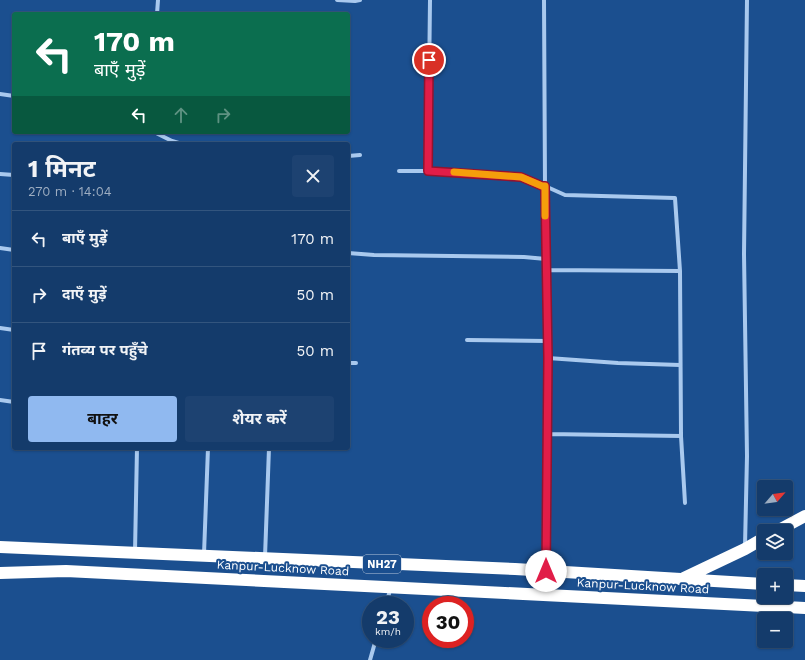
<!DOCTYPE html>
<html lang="hi">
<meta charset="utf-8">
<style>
:root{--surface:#143b6b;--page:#1d4271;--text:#f1f3f6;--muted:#9dadc1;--line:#33557e;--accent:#90b9f0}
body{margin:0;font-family:"Work Sans","Noto Sans Devanagari",sans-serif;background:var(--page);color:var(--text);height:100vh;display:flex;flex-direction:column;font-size:15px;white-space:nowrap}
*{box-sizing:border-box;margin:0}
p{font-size:13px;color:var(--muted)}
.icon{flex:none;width:22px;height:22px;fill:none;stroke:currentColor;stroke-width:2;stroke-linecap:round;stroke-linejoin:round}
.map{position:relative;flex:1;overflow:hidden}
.drawer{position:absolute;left:12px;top:142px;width:338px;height:308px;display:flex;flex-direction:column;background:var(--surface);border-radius:4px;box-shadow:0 1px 3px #0004,0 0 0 1px var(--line)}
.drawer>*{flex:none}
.hud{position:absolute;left:12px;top:12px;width:338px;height:122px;border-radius:4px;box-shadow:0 1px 3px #0004,0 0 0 1px var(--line);background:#0b6e4f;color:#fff;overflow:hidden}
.needle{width:26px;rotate:62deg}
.tools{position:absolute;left:757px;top:480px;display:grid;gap:8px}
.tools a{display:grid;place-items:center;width:36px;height:36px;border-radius:4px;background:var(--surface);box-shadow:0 1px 3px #0004,0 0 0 1px var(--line);font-size:20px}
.speed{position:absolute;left:362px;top:596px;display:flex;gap:8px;font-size:20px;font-weight:700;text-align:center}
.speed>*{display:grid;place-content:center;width:52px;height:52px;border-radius:50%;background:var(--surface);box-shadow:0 1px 3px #0004,0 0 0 1px var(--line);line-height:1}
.speed small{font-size:10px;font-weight:400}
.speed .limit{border:6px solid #d22;background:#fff;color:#111}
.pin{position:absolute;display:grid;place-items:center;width:34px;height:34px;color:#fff;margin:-17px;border:2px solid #fff;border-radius:50%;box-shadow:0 1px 4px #0007}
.me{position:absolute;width:44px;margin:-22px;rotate:0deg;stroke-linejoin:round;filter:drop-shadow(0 0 3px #0008)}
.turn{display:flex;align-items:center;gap:14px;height:84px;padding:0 16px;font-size:18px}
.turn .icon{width:52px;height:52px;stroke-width:2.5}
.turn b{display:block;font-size:28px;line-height:34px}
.lanes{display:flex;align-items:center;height:38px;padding:0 16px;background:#0003;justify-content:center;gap:20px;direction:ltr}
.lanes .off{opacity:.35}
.round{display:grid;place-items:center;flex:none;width:42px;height:42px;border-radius:4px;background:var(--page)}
.headline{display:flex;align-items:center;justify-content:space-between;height:68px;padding:0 16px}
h1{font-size:24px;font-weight:700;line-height:30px}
.action{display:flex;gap:8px;margin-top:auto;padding:8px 16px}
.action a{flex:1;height:46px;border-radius:4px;background:var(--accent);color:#111;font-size:16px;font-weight:700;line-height:46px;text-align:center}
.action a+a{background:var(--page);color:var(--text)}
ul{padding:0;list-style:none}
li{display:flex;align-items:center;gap:12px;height:56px;padding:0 16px;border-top:1px solid var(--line)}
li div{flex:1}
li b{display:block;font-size:15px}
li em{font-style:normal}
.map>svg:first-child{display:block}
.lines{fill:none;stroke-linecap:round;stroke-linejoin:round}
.street{stroke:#a9c9ee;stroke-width:4}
.highway{stroke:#fff;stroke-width:12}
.route-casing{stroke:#92132f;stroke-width:10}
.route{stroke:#e11d48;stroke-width:7}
.slow{stroke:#f59e0b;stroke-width:7}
.labels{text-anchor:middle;stroke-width:4;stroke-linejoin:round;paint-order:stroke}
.shield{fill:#1b4f8f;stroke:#bbcadd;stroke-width:1}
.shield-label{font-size:11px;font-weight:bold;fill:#fff}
.street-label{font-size:12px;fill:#fff;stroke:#1b4f8f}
</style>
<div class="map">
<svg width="805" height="660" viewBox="0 0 805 660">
<rect width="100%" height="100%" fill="#1b4f8f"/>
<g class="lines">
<path class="street" d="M337,0L355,1L360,0
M544,0L545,186L548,358L546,594
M157,14L158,0
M0,94L14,96
M156,132L158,134L172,141L182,144
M348,156L360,155
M399,171H428L521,177L542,186H545L565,195L675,198L680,271L681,436L685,503
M428,171L430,0
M0,174L14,175
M0,248L14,250
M348,253L374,255L524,257L546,259
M546,270L680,271
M0,328L14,330
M467,340L547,341
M548,358L618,363L680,365
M348,363H356
M0,400L14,402
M547,434L681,436
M745,546L747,456L744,254L747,0
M135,552L137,448
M204,554L208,448
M265,557L269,448
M386,605L390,590
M370,660L376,639"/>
<path class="highway" d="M777,531L805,516
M0,547L515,569L764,584
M0,573L66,571L805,608
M684,578L745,549L764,538
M786,585L805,586"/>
</g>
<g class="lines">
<defs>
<path id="route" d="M429,60L428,171L521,177L542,186H545L548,358L546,571"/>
</defs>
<use href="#route" class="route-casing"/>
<use href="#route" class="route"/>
<path class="slow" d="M454,172L521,177L542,186H545V216"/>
</g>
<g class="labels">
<rect class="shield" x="363" y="555" width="38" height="18" rx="3"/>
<g class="shield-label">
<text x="382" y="568">NH27</text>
</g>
<g class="street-label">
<text transform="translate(283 568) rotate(3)" y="4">Kanpur-Lucknow Road</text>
<text transform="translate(643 586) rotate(3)" y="4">Kanpur-Lucknow Road</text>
</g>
</g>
</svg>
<div class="tools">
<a><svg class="needle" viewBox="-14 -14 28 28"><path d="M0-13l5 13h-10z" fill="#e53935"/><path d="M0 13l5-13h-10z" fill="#9dadc1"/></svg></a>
<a><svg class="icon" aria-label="layers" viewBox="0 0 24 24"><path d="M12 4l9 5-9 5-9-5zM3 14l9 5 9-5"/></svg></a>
<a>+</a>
<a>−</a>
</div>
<div class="speed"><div>23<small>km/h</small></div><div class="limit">30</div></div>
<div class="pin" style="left:429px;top:60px;background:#d93025"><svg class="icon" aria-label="arrive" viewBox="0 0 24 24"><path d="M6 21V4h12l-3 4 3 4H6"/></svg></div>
<svg class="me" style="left:546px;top:571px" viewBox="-20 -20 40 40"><circle r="19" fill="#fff"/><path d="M0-13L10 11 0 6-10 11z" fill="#e11d48"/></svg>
<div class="hud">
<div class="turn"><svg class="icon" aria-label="left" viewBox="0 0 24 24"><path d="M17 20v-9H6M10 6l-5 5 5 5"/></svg><div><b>170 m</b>बाएँ मुड़ें</div></div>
<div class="lanes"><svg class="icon" aria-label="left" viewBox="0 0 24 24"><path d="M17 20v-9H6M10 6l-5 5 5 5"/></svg><svg class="icon off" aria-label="ahead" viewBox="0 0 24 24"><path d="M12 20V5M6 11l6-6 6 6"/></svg><svg class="icon off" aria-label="right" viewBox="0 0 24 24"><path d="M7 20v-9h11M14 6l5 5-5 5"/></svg></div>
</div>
<section class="drawer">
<div class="headline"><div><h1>1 मिनट</h1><p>270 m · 14:04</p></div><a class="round"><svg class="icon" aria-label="close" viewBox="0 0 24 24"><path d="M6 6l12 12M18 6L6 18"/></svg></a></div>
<ul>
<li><svg class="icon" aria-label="left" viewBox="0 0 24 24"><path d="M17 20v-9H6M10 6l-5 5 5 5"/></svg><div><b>बाएँ मुड़ें</b></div><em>170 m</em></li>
<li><svg class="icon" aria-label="right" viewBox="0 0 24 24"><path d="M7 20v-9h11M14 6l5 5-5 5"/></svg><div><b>दाएँ मुड़ें</b></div><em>50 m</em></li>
<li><svg class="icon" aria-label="arrive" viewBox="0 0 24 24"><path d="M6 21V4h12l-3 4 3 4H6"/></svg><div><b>गंतव्य पर पहुँचे</b></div><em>50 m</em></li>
</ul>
<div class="action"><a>बाहर</a><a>शेयर करें</a></div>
</section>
</div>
